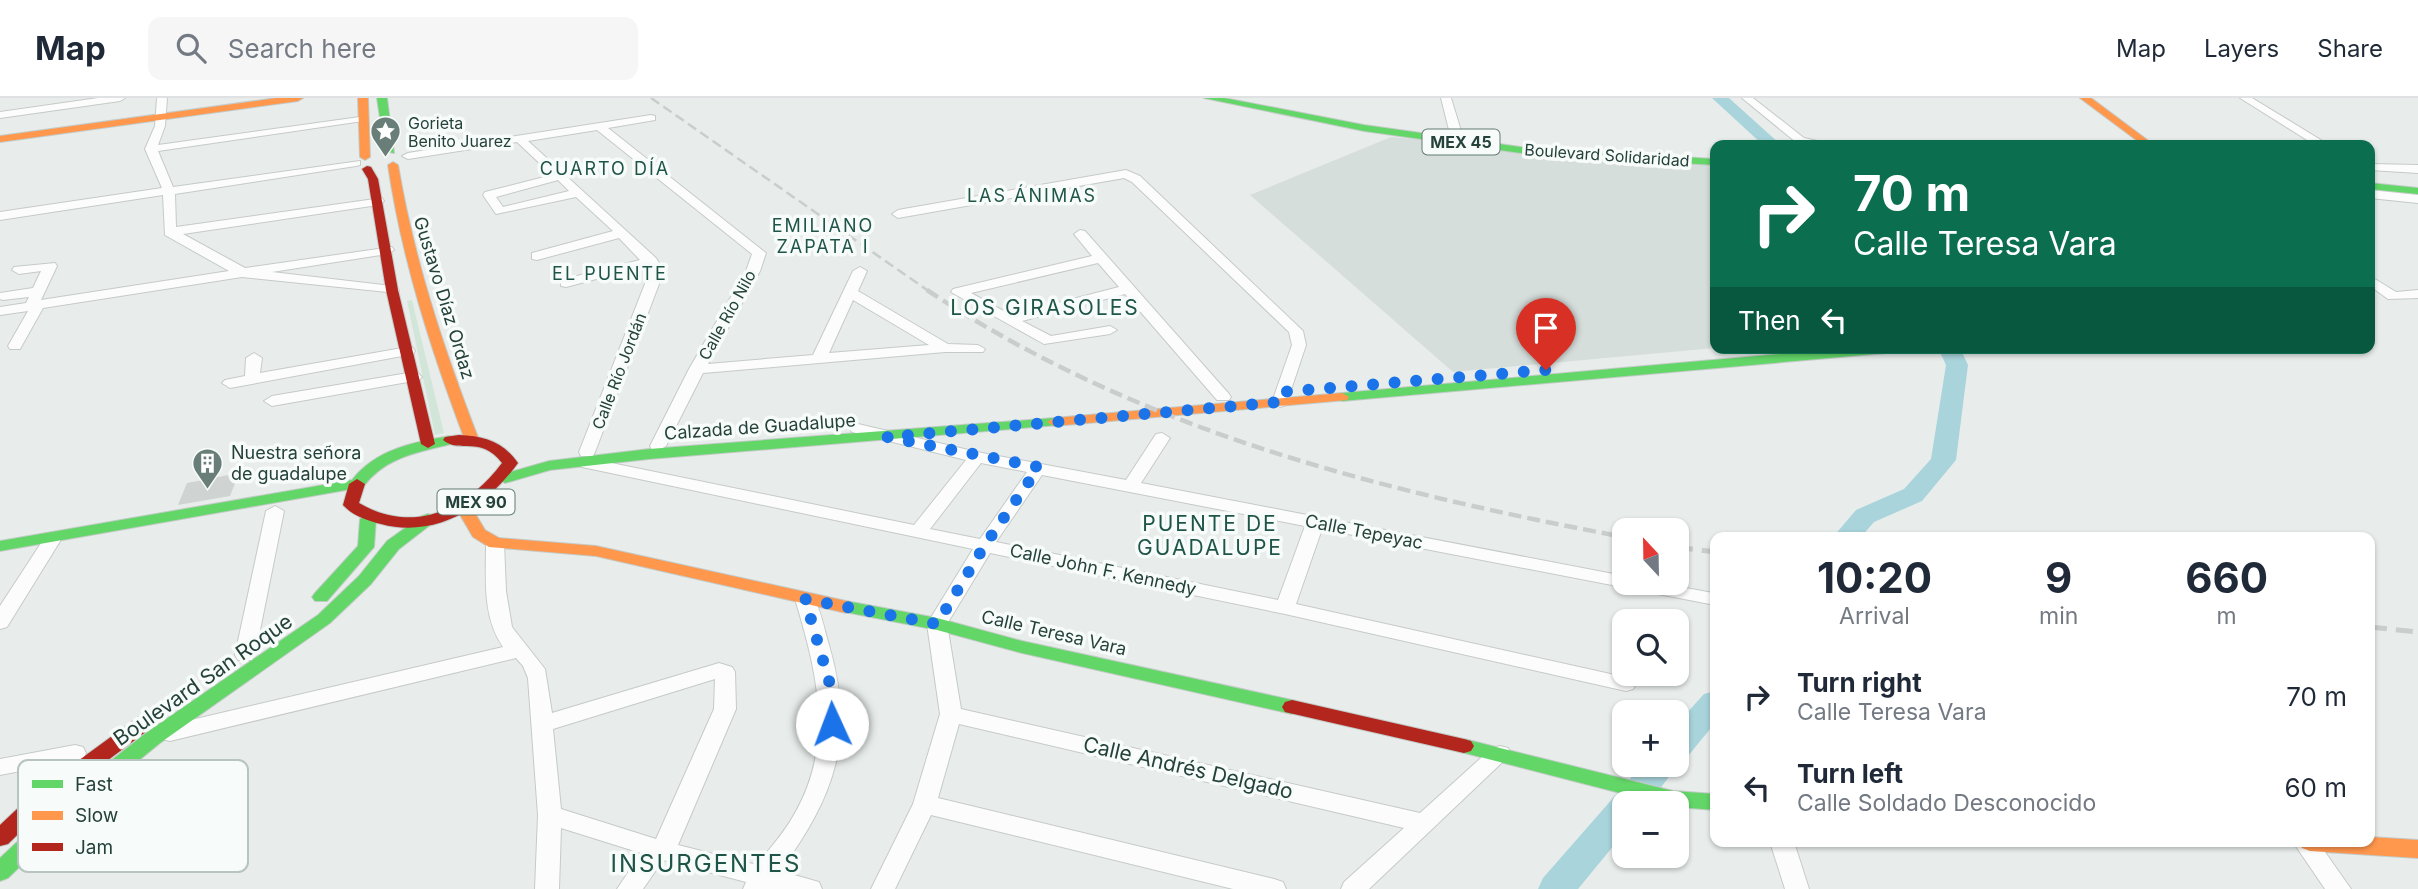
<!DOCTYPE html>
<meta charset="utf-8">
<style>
:root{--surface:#fff;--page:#f6f6f7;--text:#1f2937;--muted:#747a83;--line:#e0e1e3}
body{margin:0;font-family:Inter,sans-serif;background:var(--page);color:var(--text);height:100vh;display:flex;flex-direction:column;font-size:26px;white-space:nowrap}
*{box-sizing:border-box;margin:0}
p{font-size:23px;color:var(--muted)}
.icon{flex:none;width:38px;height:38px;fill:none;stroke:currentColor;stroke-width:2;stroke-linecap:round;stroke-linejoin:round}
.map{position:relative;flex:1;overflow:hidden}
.panel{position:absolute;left:1710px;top:434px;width:665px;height:315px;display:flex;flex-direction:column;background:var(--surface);border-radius:14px;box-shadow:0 2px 5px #0004}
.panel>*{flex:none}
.guide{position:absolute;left:1710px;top:42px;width:665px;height:214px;border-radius:14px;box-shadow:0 2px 5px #0004;background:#0b6e4f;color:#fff;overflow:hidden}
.needle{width:46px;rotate:338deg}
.controls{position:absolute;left:1612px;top:420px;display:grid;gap:14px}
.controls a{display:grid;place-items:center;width:77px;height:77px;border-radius:14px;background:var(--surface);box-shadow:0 2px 5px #0004;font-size:35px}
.pin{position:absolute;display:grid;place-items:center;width:60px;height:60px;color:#fff;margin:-72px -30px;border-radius:50% 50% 50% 0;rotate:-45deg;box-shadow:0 0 7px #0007}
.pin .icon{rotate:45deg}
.me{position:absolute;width:77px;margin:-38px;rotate:358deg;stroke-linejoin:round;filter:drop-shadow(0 0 5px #0008)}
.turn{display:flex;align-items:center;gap:24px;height:147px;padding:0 28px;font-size:32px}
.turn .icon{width:91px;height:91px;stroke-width:2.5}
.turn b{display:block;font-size:49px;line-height:60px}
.then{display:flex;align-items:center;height:66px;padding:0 28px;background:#0003;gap:14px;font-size:26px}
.eta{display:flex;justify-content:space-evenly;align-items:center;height:119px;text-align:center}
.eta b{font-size:42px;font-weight:700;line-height:49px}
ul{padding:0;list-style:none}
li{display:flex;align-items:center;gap:21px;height:91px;padding:0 28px}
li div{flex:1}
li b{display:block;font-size:26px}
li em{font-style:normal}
header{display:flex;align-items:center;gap:42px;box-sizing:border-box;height:98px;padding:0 35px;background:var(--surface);border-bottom:2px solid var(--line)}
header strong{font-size:33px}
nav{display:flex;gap:38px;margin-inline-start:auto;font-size:24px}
.search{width:490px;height:63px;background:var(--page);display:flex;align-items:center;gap:18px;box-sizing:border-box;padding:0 24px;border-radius:14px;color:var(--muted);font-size:26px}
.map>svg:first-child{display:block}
.built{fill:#d6dedb}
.green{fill:#d1e6d8}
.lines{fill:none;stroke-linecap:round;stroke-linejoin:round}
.river{fill:#a9d4db;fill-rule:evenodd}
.building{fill:#cfd4d2}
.street-casing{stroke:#c5cac8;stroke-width:2}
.fast-casing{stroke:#c3cbc8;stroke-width:2}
.slow-casing{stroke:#c3cbc8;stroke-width:2}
.jam-casing{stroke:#c3cbc8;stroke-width:2}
.street{fill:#fcfcfc;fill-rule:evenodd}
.fast{fill:#63d668;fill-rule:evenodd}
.slow{fill:#ff974d;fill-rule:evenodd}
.jam{fill:#b3261e;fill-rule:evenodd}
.rail-far2{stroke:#c9cdcc;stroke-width:2.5;stroke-dasharray:10 5;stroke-linecap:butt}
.rail-far1{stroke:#c9cdcc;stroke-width:4.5;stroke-dasharray:13 6;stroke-linecap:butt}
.rail{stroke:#c9cdcc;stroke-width:5;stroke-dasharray:17 9;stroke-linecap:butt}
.route{stroke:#1a73e8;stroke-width:12;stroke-dasharray:0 21.6}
.labels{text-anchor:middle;stroke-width:7;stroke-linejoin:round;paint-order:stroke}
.far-poi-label{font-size:16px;fill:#24423a;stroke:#f7fbf9;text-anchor:start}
.shield{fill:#f7fbf9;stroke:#637a73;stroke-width:2}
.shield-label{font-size:16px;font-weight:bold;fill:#24423a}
.far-street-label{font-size:16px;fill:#24423a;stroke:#f7fbf9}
.far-quarter-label{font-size:18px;letter-spacing:2px;fill:#1f5548;stroke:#f7fbf9}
.street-label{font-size:18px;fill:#24423a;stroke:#f7fbf9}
.poi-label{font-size:18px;fill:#24423a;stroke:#f7fbf9;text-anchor:start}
.quarter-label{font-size:21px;letter-spacing:2px;fill:#1f5548;stroke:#f7fbf9}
.near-street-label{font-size:21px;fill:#24423a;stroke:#f7fbf9}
.near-quarter-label{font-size:24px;letter-spacing:2px;fill:#1f5548;stroke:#f7fbf9}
.key{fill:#f7fbf9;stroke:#b8c4c0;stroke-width:2}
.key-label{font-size:19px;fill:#24423a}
</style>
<header>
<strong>Map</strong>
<div class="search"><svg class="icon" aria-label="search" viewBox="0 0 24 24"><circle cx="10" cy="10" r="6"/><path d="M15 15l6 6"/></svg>Search here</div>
<nav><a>Map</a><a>Layers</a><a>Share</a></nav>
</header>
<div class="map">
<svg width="2418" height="791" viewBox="0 0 2418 791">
<rect width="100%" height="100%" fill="#e8edeb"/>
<path class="built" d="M1391,39L1715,66V250L1453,274L1250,97Z"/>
<path class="green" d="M412,202L444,335L435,337L407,203Z"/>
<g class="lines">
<path class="river" d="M1712,0H1729L1781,47H1763Z
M1938,250H1960L1968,267L1956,362L1922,403L1874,424L1861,439H1833L1856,412L1904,391L1931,361L1946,267Z
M1715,593V625L1688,658L1676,661V627L1704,596Z
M1676,665L1678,667L1649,705H1624V735L1578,791H1538L1543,780L1642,667Z"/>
</g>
<path class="building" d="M239,375L230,398L178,407L187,385Z"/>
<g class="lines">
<defs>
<path id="street" d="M98,0H125L120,3L0,20V14Z
M157,0H167L165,28L158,47L367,18L368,20L363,23L158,53L173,89L360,63V67L356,68L175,96L176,129L382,100L384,103L378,107L183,136L245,170L392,149L394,152L387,156L272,174L392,188L399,192L397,195L242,179L43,210L20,251H10L8,248L28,213L0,217V209L26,205L29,199L3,202L0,201V195L33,190L41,173L19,176L12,172L14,169L55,165L57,168L41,202L229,173L165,137L163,97L0,122V114L162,90L145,51L155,28Z
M1441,0H1451L1462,36L1457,45L1447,43L1450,36Z
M1742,0H1753L1804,40L1835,47L1797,45Z
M2240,0H2252L2329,47H2315Z
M651,17L655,18V22L608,30L766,155L760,173L708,266L813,257L853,173L860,169L867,173L858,193L948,246L978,247L985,251L983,254H945L703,275L666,348L658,353L652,352L650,348L689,271L746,173L752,156L597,32L528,43L656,160L664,173L595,354L593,358H581L579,354L650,173L645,168L566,189L561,188V182L640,162L619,140L537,162L532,161V155L613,133L576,99L496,116L483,97L485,94L552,77L517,44L408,61L402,58L408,55ZM558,82L569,93L503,109L496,99ZM853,202L929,247L829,255Z
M2370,66L2418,67V75L2370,72Z
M1126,72L1140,78L1303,233L1306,247L1286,307L1280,309L1272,304L1292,247L1289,234L1132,84L1124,80L898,120L892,116L898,112Z
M2370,92L2418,97V105L2370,100Z
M1080,132L1085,133L1229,296L1231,299L1229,302H1217L1125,196L1022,223L1051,238L1110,228L1117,232L1110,236L1044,246L951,194L953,191L1092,158L1074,136ZM1098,165L1119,189L1011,217L971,195Z
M2370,178L2396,194L2418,192V200L2388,201L2370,188Z
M408,249L413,250L415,253L413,256L230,290L222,285L225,282L245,278L246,260L254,255L262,260L260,275Z
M414,274L419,276L422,279L419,282L272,308L264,303L272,298Z
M858,326L977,354L1126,382L1156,336L1162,335L1170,340L1141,385L1624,478V485H1659L1713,495L1715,507L1322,431L1296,506L1633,581L1636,586L1633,591L1626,593L1285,516L990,455L947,526L961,611L1420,715L1492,650L1500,648L1508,650L1511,656L1369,791H1341L1344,784L1404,730L959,626L938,700L1274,781L1283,784L1286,791H1233L931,717L895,791H871L913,706L940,616L927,526L973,451L582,369L574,364L582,359L914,427L966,362L852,334L850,331ZM981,365L1027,374L980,441L930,431ZM1042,377L1305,428L1278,502L996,444Z
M275,408L284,413L255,557L252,562H238L235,557L266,413Z
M53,434L62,440L7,529L0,531V508L47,436Z
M495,439L504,445L506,493L512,529L545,571L552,615L719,565L732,569L735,574L736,611L678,747L757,767C770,750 785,734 795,715C835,645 817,574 795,501L798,497H812C821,511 824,531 829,547C856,640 835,698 780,773L819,784L822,791H743L746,784L663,762L643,791H617L641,755L561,730L559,791H535L538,717L528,580L523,568L516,560L170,643L162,641L159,635L162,629L170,627L503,549C482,519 486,480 486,445ZM715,581L714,611L656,741L561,711L553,631Z
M75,647L83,649L86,655L83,661L0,677V661Z
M1770,744H1794L1809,791H1785Z
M2293,744H2318L2351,791H2325Z"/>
<path id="fast" d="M377,0H387L394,55L385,53Z
M1204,0H1224L1364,27L1528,50L1715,61V67L1528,56L1364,33Z
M2370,85L2418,90V96L2370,91Z
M1849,250H1905L1898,254L1342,303L1335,299L1342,295Z
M1054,320L1059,321L1061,324L1059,327L649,361L550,372L505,385L497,380L500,377L549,363L649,351Z
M450,338L457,342L455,345C420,354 386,358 363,389L0,453V443L352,382C376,351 414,344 450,338Z
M368,416L376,421L374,449L327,503H315L312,499L315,495L358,448L360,421Z
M428,416L434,418L436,421L434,424L399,451L371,486L330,525L160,645L78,712L8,780L0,783V760L64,700L146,635L318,517L359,478L387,443L422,418Z
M846,503L937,520L1022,543L1292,602L1299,604L1302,609L1299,614L1292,616L1022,555L937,532L840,513L837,509L840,505Z
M1464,641L1673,693L1715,696V712L1676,709V705H1659L1457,653L1454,648L1457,643Z"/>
<path id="slow" d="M277,0H303L298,3L0,44V38Z
M358,0H368L370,59L365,62L360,59Z
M2080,0H2091L2154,47H2143Z
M393,64L398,67C414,162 444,252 479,342L477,345L472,346L465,342C431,252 402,162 388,67Z
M1342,295L1349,299L1347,302L1054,328L1047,324L1054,320Z
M464,405L470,407L485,432L499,440L596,448L846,503L852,505L855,509L852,513L846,515L596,458L489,449L473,439L456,410Z
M2370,739L2418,742V760L2310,753L2302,750L2299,744H2370Z"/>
<path id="jam" d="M367,68L371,69L378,81L398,192L435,346L428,350L421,346L386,192L368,81L362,71Z
M459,337C485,338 503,344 518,365C487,408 436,441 381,426C368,423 353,418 343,407L349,386L357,381L365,386L359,405C413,437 467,412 502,365C481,337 459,356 443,342L445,339Z
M1292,602L1464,641L1471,643L1474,648L1471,653L1464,655L1285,614L1282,609L1285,604Z
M148,615L155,617L158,622L155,627L48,707L8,746L0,748V727L34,695L141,617Z"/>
</defs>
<use href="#street" class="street-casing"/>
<use href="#fast" class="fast-casing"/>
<use href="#slow" class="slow-casing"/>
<use href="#jam" class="jam-casing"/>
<use href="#street" class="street"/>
<use href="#fast" class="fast"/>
<use href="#slow" class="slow"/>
<use href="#jam" class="jam"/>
<path class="rail-far2" d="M651,0L930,194"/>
<path class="rail-far1" d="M927,192C1137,332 1379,393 1624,439
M1676,449L1687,450"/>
<path class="rail" d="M1676,449L1715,454
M2370,529L2418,534"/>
</g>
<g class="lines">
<path class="route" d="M832,626V593L805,501L937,526L985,447L1039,369L887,339L1280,304L1282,294L1546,272"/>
</g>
<defs>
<symbol id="sight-pin" viewBox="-11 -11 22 30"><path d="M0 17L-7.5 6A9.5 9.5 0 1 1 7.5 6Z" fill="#697e78" stroke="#f7fbf9"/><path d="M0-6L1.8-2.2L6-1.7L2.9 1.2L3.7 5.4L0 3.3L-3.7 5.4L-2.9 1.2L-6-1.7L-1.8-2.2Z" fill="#fff"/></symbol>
<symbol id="building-pin" viewBox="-11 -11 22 30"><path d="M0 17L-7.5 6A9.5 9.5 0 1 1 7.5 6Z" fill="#697e78" stroke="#f7fbf9"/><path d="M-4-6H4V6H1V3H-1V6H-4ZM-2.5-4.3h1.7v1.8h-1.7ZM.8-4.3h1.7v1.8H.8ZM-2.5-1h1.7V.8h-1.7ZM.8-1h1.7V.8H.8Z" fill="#fff"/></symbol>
</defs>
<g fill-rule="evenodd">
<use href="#sight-pin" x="368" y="16" width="35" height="47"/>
<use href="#building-pin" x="190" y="348" width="35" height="47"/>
</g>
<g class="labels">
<g class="far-poi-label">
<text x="408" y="31">Gorieta<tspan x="408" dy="18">Benito Juarez</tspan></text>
</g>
<g class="shield">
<rect x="1422.5" y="31.5" width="77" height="25" rx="5"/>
<rect x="437.5" y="391.5" width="77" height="25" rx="5"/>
</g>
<g class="shield-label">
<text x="1461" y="50">MEX 45</text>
<text x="476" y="410">MEX 90</text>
</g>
<g class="far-street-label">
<text transform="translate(1607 57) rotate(4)" y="6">Boulevard Solidaridad</text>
<text transform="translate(727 217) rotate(-61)" y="6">Calle Río Nilo</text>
<text transform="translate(619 273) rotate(-69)" y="6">Calle Río Jordán</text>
</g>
<g class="far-quarter-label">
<text x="605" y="77">CUARTO DÍA</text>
<text x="1032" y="104">LAS ÁNIMAS</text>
<text x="823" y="134">EMILIANO<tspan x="823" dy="21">ZAPATA I</tspan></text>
<text x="610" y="182">EL PUENTE</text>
</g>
<g class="street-label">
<text transform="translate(444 200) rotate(73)" y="6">Gustavo Díaz Ordaz</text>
<text transform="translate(760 329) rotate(-4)" y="6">Calzada de Guadalupe</text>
<text transform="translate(1364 434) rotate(11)" y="6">Calle Tepeyac</text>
<text transform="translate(1103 472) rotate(12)" y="6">Calle John F. Kennedy</text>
<text transform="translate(1054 535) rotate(13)" y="6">Calle Teresa Vara</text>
</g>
<g class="poi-label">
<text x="231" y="361">Nuestra señora<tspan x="231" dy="21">de guadalupe</tspan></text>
</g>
<g class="quarter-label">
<text x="1045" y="217">LOS GIRASOLES</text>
<text x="1210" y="433">PUENTE DE<tspan x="1210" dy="24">GUADALUPE</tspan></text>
</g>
<g class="near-street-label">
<text transform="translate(203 582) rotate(-35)" y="7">Boulevard San Roque</text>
<text transform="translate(1188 670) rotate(13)" y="7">Calle Andrés Delgado</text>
</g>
<g class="near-quarter-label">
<text x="706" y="774">INSURGENTES</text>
</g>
</g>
<rect x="18" y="662" width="230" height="112" rx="10" class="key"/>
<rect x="32" y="682" width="31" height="8" fill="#63d668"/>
<rect x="32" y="713" width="31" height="9" fill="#ff974d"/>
<rect x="32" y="745" width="31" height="8" fill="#b3261e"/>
<g class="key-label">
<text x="75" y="693">Fast</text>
<text x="75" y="724">Slow</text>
<text x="75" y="756">Jam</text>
</g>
</svg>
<div class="controls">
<a><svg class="needle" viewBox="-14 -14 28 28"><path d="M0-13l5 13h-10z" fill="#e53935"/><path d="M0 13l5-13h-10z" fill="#747a83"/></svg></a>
<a><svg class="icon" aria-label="search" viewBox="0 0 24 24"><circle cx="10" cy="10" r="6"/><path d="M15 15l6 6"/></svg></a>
<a>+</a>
<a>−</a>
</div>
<div class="pin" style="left:1546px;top:272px;background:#d93025"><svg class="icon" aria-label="arrive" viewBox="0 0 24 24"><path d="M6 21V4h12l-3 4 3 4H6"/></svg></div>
<svg class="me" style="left:832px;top:626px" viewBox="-20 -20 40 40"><circle r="19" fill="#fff"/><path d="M0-13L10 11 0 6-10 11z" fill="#1a73e8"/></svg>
<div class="guide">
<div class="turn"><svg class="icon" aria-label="right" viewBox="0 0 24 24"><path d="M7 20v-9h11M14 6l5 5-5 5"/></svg><div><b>70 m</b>Calle Teresa Vara</div></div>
<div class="then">Then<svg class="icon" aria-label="left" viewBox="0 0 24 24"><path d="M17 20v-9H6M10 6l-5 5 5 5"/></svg></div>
</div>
<section class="panel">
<div class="eta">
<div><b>10:20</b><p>Arrival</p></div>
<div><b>9</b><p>min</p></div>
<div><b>660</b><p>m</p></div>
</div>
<ul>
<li><svg class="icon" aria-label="right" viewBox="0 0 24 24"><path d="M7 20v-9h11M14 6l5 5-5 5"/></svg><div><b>Turn right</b><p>Calle Teresa Vara</p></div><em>70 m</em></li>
<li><svg class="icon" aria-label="left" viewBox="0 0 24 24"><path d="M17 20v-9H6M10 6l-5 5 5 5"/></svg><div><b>Turn left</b><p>Calle Soldado Desconocido</p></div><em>60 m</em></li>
</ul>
</section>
</div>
